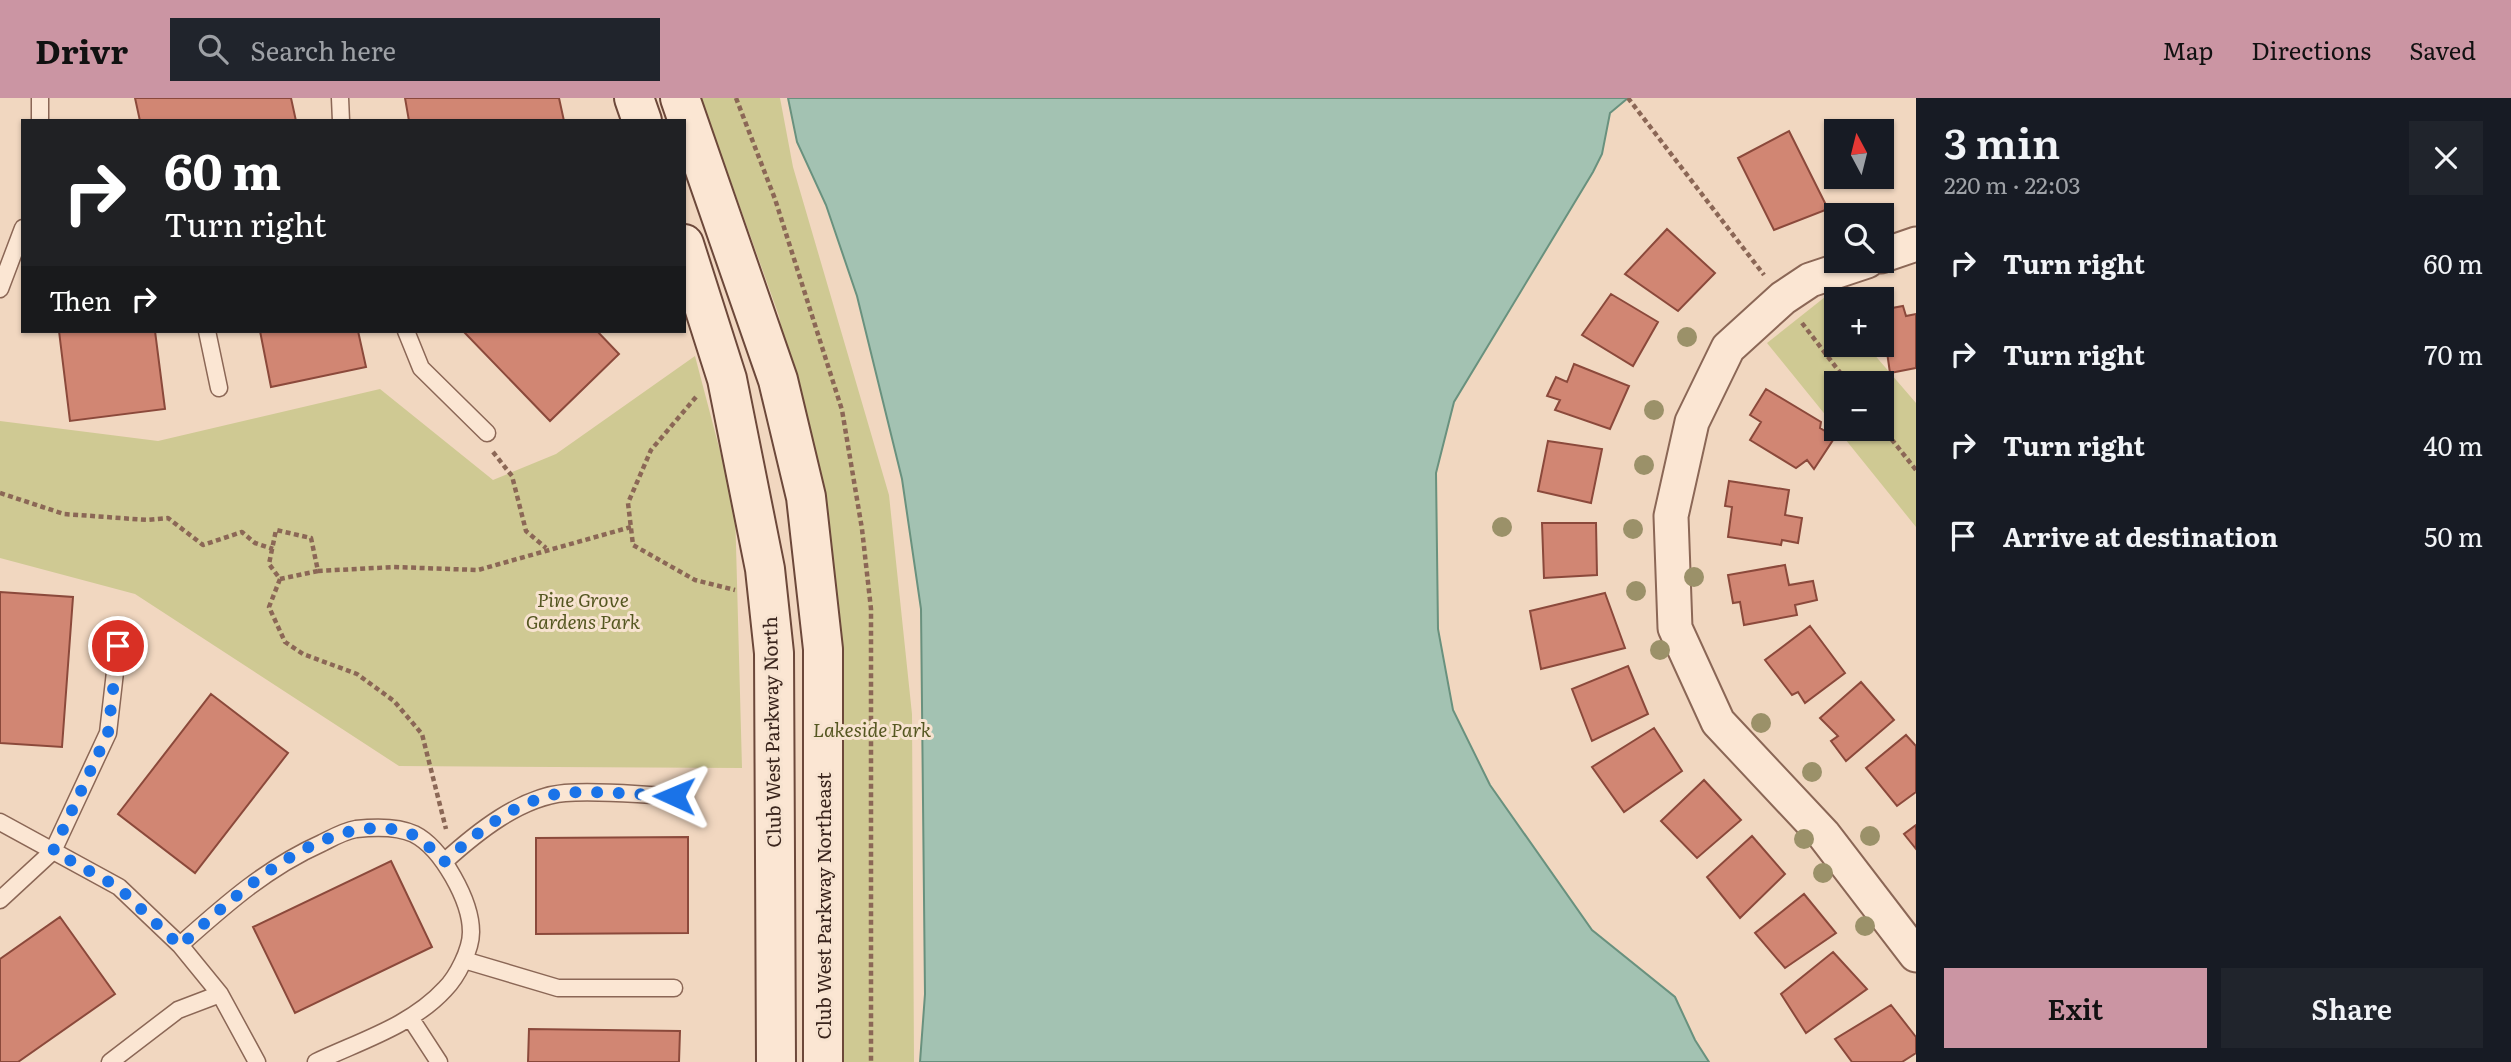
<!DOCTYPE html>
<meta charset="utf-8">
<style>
:root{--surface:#171b24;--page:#20242c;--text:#f1f3f6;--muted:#9ea1a6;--accent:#cb95a3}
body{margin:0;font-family:Literata,serif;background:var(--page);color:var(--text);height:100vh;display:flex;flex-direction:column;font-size:26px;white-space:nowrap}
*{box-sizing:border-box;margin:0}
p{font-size:23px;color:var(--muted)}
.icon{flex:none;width:38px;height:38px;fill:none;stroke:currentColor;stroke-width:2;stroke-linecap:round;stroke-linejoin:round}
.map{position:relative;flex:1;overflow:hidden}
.panel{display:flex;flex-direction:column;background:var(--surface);width:595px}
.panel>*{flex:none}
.hud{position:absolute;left:21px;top:21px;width:665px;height:214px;border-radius:0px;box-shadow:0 2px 5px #0004;background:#202124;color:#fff;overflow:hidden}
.needle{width:46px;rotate:353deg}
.buttons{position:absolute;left:1824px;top:21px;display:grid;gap:14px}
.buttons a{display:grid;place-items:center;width:70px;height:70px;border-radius:0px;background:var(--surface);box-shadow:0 2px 5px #0004;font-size:35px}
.pin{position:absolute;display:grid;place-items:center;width:60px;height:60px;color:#fff;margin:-30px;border:4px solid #fff;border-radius:50%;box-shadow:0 2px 7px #0007}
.me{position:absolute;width:77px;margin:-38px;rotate:271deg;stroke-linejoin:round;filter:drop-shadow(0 0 5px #0008)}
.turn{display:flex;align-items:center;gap:24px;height:147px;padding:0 28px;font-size:32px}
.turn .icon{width:91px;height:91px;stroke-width:2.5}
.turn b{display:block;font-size:49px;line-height:60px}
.then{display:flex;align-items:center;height:66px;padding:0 28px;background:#0003;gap:14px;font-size:26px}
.round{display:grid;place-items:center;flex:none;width:74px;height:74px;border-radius:0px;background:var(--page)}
.summary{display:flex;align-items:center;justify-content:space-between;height:119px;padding:0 28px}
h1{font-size:42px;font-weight:600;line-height:52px}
.button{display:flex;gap:14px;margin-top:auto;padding:14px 28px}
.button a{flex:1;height:80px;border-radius:0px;background:var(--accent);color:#111;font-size:28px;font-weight:600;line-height:80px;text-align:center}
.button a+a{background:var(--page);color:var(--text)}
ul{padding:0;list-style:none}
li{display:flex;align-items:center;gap:21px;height:91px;padding:0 28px}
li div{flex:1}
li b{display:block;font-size:26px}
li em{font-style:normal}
header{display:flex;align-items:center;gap:42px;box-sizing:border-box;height:98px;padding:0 35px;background:var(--accent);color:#111}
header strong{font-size:33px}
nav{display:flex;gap:38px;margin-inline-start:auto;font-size:24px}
.search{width:490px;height:63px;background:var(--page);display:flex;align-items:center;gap:18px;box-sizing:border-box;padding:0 24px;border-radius:0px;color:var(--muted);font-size:26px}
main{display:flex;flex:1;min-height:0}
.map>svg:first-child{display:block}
.green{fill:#cfc993}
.water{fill:#a3c2b2;stroke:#69917e;stroke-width:2}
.building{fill:#d18673;stroke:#8b493b;stroke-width:2}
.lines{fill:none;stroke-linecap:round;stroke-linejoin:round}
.lane-casing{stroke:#8b6756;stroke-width:19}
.street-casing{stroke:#8b6756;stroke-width:37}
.secondary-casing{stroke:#6c483a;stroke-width:42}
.path{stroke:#8b6756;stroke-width:4.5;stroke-dasharray:5 3.5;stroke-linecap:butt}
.lane{stroke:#fbe6d3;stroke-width:16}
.street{stroke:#fbe6d3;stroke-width:33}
.secondary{stroke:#fbe6d3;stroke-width:38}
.tree{fill:#9b9169}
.route{stroke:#1a73e8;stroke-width:12;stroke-dasharray:0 21.6}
.labels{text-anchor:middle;stroke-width:6;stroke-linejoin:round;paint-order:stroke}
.park-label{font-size:19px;font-style:italic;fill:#555721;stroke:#f7e3d0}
.street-label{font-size:19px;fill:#39241c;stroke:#f7e3d0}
</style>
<header>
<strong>Drivr</strong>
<div class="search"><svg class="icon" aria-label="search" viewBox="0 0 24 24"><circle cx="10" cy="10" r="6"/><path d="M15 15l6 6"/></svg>Search here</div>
<nav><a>Map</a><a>Directions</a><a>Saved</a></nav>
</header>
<main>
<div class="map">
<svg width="1916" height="964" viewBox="0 0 1916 964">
<rect width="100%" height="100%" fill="#f1d7c0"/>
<path class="green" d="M701,0H780L793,69L889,397L912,616L914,964H839L830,479L779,218Z
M1825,199L1836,212V247H1866L1916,305V429L1837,331H1881V285H1836V330L1767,245Z
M695,258L735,410L742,670L399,668L135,496L0,460V323L158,343L380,291L493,382L556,356Z"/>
<path class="water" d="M788,0H1628L1610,15L1602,56L1593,74L1454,304L1436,375L1438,531L1453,612L1490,687L1592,832L1675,899L1695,942L1709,964H920L925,896L921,511L902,381L857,198L826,107L797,44Z"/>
<path class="building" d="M135,0H291L296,23H140Z
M405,0H559L564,23H409Z
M1789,33L1828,111L1774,132L1738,60Z
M1667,131L1715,175L1678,213L1625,176Z
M1611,196L1658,224L1633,268L1582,237Z
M1903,208L1906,218L1916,216V270L1890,275L1881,212Z
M59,233H155L165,311L70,323Z
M260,233H358L366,269L271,289Z
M463,233H597L619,256L550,323Z
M1574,266L1629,288L1610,331L1555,312L1560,302L1547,298L1556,279L1567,284Z
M1766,291L1821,324L1820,330L1835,339L1814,371L1807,362L1796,370L1750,342L1761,324L1750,317Z
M1548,343L1602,351L1591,405L1538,393Z
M1729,383L1789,392L1785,417L1802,420L1798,445L1782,442L1781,447L1728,439L1732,409L1725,408Z
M1542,425H1596L1597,477L1544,480Z
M1785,467L1789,487L1813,483L1817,502L1795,507L1797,517L1744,527L1740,504L1733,505L1728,477Z
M0,494L73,499L62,649L0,645Z
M1605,495L1625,550L1541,571L1530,513Z
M1810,528L1845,575L1805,605L1798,594L1792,597L1765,562Z
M1628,568L1648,616L1592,643L1572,591Z
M1861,584L1894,622L1846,663L1831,643L1838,638L1820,620Z
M211,596L288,655L195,775L118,716Z
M1654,630L1682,673L1624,714L1592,669Z
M1906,637L1916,648V694L1897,708L1866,670Z
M1704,682L1741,722L1697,760L1661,723Z
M1916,727V751L1904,736Z
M1752,738L1785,776L1740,820L1707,779Z
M688,739V835L536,836V740Z
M391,763L432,849L295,915L253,829Z
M1804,796L1836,835L1785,870L1755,835Z
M60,819L115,896L18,964H0V861Z
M1833,854L1867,891L1806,935L1781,896Z
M1891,907L1916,939V955L1902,964H1852L1835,941Z
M529,931L680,933L679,964H528Z"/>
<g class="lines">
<defs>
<path id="lane" d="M340,0L341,23
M40,23V0
M0,191L23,130
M207,233L219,290
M406,233L421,270L487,335
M0,724L119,789L180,847L220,896L257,964
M444,764C476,735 520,699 565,695C600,692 638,697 674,698
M0,802L53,753L108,635L118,548
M180,847C225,807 266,770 322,745C332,740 344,733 356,731C374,729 397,728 414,736C442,750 471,803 471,834C471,852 457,879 445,891C411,928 360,943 316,964
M464,862L558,890H674
M411,921L439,964
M110,964L178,912L220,896"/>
<path id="street" d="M1881,158L1916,146
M1867,163L1810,182L1783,200L1728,250L1692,324L1671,418L1675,530L1718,624L1824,737L1916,857"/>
<path id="secondary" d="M634,0L642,23
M680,0L778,282L806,399L823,551V964
M684,146L727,281L765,471L774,555L776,964"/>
</defs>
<use href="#lane" class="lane-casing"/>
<use href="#street" class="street-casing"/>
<use href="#secondary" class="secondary-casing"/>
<path class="path" d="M736,0L775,101L842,312L862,431L871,511V964
M1628,0L1764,177
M1802,225L1848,285
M696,299L651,352L628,405L633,447L695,482L735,492
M1881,328L1916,372
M493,354L512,378L526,433L546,450
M0,395L64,416L148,422L168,420L203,447L242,434L255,445L273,451
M318,473L280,481L269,466L276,432L311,440L318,473L394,469L478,472L631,429
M280,481L269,509L285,544L303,556L357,576L394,603L422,636L446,731"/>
<use href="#lane" class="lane"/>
<use href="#street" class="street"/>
<use href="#secondary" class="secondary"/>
</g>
<g class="tree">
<circle cx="1687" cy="239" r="10"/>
<circle cx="1654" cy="312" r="10"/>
<circle cx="1644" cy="367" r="10"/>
<circle cx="1502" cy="429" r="10"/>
<circle cx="1633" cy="431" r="10"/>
<circle cx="1694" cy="479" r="10"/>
<circle cx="1636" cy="493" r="10"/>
<circle cx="1660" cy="552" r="10"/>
<circle cx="1761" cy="625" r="10"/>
<circle cx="1812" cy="674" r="10"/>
<circle cx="1870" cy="738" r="10"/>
<circle cx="1804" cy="741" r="10"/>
<circle cx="1823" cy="775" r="10"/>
<circle cx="1865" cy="828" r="10"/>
</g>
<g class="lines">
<path class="route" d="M118,548L108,635L53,753L118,789L180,848C234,798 331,706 411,736C423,740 434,755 444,764C476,735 520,699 565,695C600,692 638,697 674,698"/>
</g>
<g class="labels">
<g class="park-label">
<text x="583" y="509">Pine Grove<tspan x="583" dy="22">Gardens Park</tspan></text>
<text x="872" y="639">Lakeside Park</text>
</g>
<g class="street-label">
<text transform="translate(772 634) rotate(-91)" y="7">Club West Parkway North</text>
<text transform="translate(824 808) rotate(-90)" y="7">Club West Parkway Northeast</text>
</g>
</g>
</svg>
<div class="buttons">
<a><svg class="needle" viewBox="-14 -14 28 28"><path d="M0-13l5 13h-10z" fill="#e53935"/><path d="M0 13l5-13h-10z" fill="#9ea1a6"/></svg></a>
<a><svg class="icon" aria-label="search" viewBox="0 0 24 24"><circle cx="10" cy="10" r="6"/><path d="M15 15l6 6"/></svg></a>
<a>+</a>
<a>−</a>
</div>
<div class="pin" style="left:118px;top:548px;background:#d93025"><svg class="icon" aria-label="arrive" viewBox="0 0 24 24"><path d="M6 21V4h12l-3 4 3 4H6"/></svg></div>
<svg class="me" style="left:674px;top:698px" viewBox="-20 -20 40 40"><path d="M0-17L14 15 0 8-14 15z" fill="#1a73e8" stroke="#fff" stroke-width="4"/></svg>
<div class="hud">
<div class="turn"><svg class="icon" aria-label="right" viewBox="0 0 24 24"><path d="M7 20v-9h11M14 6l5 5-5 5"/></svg><div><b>60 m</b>Turn right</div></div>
<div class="then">Then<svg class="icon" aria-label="right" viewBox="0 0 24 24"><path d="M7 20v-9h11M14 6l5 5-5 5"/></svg></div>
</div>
</div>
<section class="panel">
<div class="summary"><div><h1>3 min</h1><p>220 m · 22:03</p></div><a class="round"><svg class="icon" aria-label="close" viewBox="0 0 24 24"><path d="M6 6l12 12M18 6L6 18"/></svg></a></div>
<ul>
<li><svg class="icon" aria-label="right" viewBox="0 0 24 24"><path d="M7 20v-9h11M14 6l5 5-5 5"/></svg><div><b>Turn right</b></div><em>60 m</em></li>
<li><svg class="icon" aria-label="right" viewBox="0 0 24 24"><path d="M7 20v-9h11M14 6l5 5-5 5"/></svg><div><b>Turn right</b></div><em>70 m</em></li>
<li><svg class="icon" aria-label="right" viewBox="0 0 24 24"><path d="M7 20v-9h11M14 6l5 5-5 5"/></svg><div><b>Turn right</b></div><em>40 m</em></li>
<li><svg class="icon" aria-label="arrive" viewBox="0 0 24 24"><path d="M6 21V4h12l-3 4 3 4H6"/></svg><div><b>Arrive at destination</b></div><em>50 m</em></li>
</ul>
<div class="button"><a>Exit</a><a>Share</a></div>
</section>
</main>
